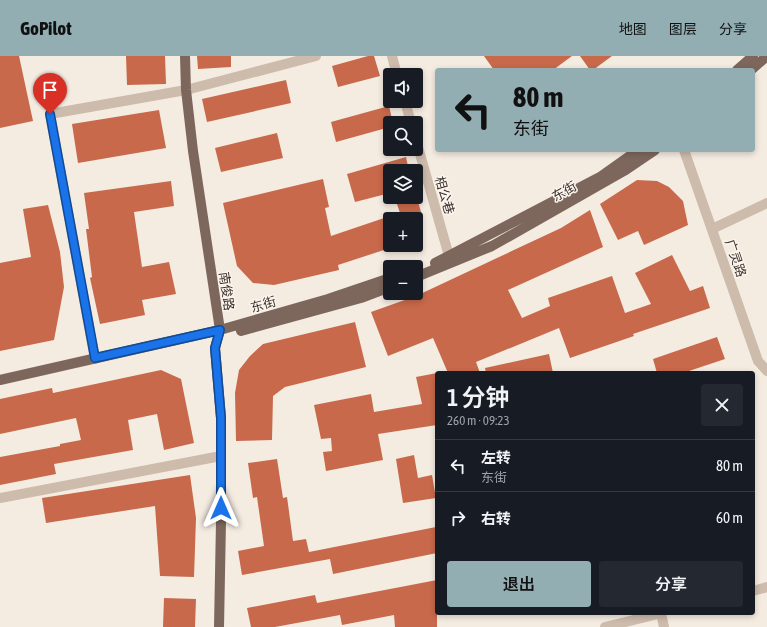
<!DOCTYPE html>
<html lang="zh">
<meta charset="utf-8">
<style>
:root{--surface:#171b24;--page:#242831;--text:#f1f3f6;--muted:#9ea1a6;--line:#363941;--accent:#92aeb2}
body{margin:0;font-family:"Asap Condensed","Noto Sans SC",sans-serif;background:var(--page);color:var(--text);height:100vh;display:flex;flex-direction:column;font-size:15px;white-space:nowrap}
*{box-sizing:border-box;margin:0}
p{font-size:13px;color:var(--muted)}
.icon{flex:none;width:22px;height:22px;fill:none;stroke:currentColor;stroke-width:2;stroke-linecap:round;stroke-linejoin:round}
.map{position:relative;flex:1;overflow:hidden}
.details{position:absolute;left:435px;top:315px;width:320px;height:244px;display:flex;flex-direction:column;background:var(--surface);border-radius:4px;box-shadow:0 2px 6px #0003}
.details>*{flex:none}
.guide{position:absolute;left:435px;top:12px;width:320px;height:84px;border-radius:4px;box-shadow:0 2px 6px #0003;background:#92aeb2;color:#111;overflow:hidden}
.tools{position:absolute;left:383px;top:12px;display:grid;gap:8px}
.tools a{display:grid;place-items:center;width:40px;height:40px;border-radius:4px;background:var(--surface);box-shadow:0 2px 6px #0003;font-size:20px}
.pin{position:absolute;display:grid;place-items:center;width:34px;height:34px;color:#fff;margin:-41px -17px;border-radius:50% 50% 50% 0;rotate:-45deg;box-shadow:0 0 4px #0007}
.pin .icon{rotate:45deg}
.me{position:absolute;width:44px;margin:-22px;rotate:0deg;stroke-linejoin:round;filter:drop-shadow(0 0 3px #0008)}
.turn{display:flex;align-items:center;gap:14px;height:84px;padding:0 12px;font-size:18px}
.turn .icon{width:52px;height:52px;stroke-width:2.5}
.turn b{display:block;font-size:28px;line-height:34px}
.round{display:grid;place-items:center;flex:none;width:42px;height:42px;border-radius:4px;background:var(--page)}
.overview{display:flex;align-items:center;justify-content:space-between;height:68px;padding:0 12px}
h1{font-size:24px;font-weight:600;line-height:30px}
.primary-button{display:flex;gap:8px;margin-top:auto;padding:8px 12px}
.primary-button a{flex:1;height:46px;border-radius:4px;background:var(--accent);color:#111;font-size:16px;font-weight:600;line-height:46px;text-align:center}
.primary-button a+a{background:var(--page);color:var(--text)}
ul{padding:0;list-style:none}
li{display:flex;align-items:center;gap:12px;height:52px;padding:0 12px;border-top:1px solid var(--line)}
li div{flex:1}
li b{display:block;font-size:15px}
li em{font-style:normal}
header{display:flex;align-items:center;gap:24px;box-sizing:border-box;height:56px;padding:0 20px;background:var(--accent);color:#111}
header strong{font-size:19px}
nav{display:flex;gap:22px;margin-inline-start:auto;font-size:14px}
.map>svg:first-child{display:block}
.building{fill:#c8694b}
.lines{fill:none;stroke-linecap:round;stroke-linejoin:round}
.minor{stroke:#cdbbac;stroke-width:10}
.major{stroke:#7d675c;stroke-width:10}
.route-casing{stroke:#114b97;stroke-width:10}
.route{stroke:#1a73e8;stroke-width:7}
.labels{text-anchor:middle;stroke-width:3;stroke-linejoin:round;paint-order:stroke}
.street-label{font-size:13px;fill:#3b302b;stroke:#fbf5ee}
</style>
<header>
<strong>GoPilot</strong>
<nav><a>地图</a><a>图层</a><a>分享</a></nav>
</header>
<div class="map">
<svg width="767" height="571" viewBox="0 0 767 571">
<rect width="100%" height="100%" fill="#f4ebe1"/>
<path class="building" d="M0,0H19L33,65L0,72Z
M126,0H165L166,28L127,29Z
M197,0H231V11L198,13Z
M368,0H374L380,20L338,31L332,10Z
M484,0H572L553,14H494Z
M580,0H612L593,14H590Z
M286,24L291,47L207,66L202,43Z
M389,50L393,67H390V71L336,86L331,66Z
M159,54L166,92L78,107L72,68Z
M277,77L283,102L221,116L215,92Z
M406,101L409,115H390V137L355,146L347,118Z
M323,123L329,151L325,152L331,180L390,160V192L338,209L339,214L274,229L253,227L237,210L223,147Z
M637,124L657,125L669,131L683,145L688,169L644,189L638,175L618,184L600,148Z
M171,125L174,150L134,156L142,211L169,206L176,238L142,244L145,259L100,268L90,222L92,221L86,173H89L84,137Z
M417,142L423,163H402L397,148Z
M48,149L60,196L64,231L54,284L0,295V207L31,201L23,153Z
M590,154L603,191L508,234L522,262L550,250L548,242L612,220L625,257L651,248L635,217L672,199L690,235L703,230L710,252L633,278L634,280L570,302L559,272L476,306L480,317H448L433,282L388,300L371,256L416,240L561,172Z
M355,266L366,311L285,331L273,340L272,384L236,385L235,337L239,314L250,300L263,288Z
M717,281L725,303L683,317H657L653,303Z
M549,298L553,317H486L485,312Z
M161,314L181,323L194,387L164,394L157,358L128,364L133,394L54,408L56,418L0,429V401L60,390V388L81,384L76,362L0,378V343L52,332L53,337Z
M437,317V369L378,378L383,404L326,415L323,396L332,395L331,382L321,383L314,349L371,338L374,356L422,348L416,321Z
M414,399L418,422L432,419L436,442L403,447L396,403Z
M277,403L283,442L287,441L293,485L306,483L309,496L436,471L437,477V497L333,518L330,503L242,519L238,495L264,490L257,441L253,442L248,407Z
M190,419L196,462L194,521L160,520L155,450L46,467L42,442Z
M437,524V571H395L394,559L342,569L340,559L275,571H251L247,552L315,539L317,547Z
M164,542L196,543L195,571H163Z"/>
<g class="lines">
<path class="minor" d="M392,0L397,19
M405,45L411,67
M416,84L449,200
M684,94L758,305L767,315
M712,173L767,147
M95,303L50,58L186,34L316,0
M0,442L221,400
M753,535L767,531
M661,557L664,571
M605,571L662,557"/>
<path class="major" d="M185,0L186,34L193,95L220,274L215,292L221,362V465L219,571
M737,14L753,0
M751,14L767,0
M435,207L600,121L638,94
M416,221L492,190L624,115L655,94
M241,275L361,242L390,231
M0,324L220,274L328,243L390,222"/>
</g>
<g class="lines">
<defs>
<path id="route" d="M50,58L95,302L220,274L215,292L221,362V452"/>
</defs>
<use href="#route" class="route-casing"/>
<use href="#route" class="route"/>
</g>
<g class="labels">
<g class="street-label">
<text transform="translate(564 135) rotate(-30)" y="5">东街</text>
<text transform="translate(445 139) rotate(74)" y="5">相公巷</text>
<text transform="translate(736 202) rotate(71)" y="5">广灵路</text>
<text transform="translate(227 235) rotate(82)" y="5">南俊路</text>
<text transform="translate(263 248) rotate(-16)" y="5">东街</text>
</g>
</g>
</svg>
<div class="tools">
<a><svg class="icon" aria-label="sound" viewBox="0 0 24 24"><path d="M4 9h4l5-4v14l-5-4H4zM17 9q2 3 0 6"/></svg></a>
<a><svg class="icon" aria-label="search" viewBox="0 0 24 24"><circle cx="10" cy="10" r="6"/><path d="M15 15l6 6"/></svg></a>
<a><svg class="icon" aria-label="layers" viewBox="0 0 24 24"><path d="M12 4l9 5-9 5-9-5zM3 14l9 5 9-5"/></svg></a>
<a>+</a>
<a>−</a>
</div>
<div class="pin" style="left:50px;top:58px;background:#d93025"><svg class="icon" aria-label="arrive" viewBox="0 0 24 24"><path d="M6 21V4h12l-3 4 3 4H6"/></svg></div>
<svg class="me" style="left:221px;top:452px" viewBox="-20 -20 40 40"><path d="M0-17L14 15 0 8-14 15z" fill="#1a73e8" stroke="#fff" stroke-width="4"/></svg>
<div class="guide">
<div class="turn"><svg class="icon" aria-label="left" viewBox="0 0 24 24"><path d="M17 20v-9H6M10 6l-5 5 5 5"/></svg><div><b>80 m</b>东街</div></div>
</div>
<section class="details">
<div class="overview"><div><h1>1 分钟</h1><p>260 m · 09:23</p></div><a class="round"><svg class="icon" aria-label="close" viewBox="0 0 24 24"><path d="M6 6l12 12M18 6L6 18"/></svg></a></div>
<ul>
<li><svg class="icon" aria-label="left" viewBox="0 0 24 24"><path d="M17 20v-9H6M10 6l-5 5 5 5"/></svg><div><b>左转</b><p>东街</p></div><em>80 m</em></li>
<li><svg class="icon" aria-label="right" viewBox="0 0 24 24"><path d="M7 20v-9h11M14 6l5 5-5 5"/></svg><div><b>右转</b></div><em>60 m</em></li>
</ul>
<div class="primary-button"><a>退出</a><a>分享</a></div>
</section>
</div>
